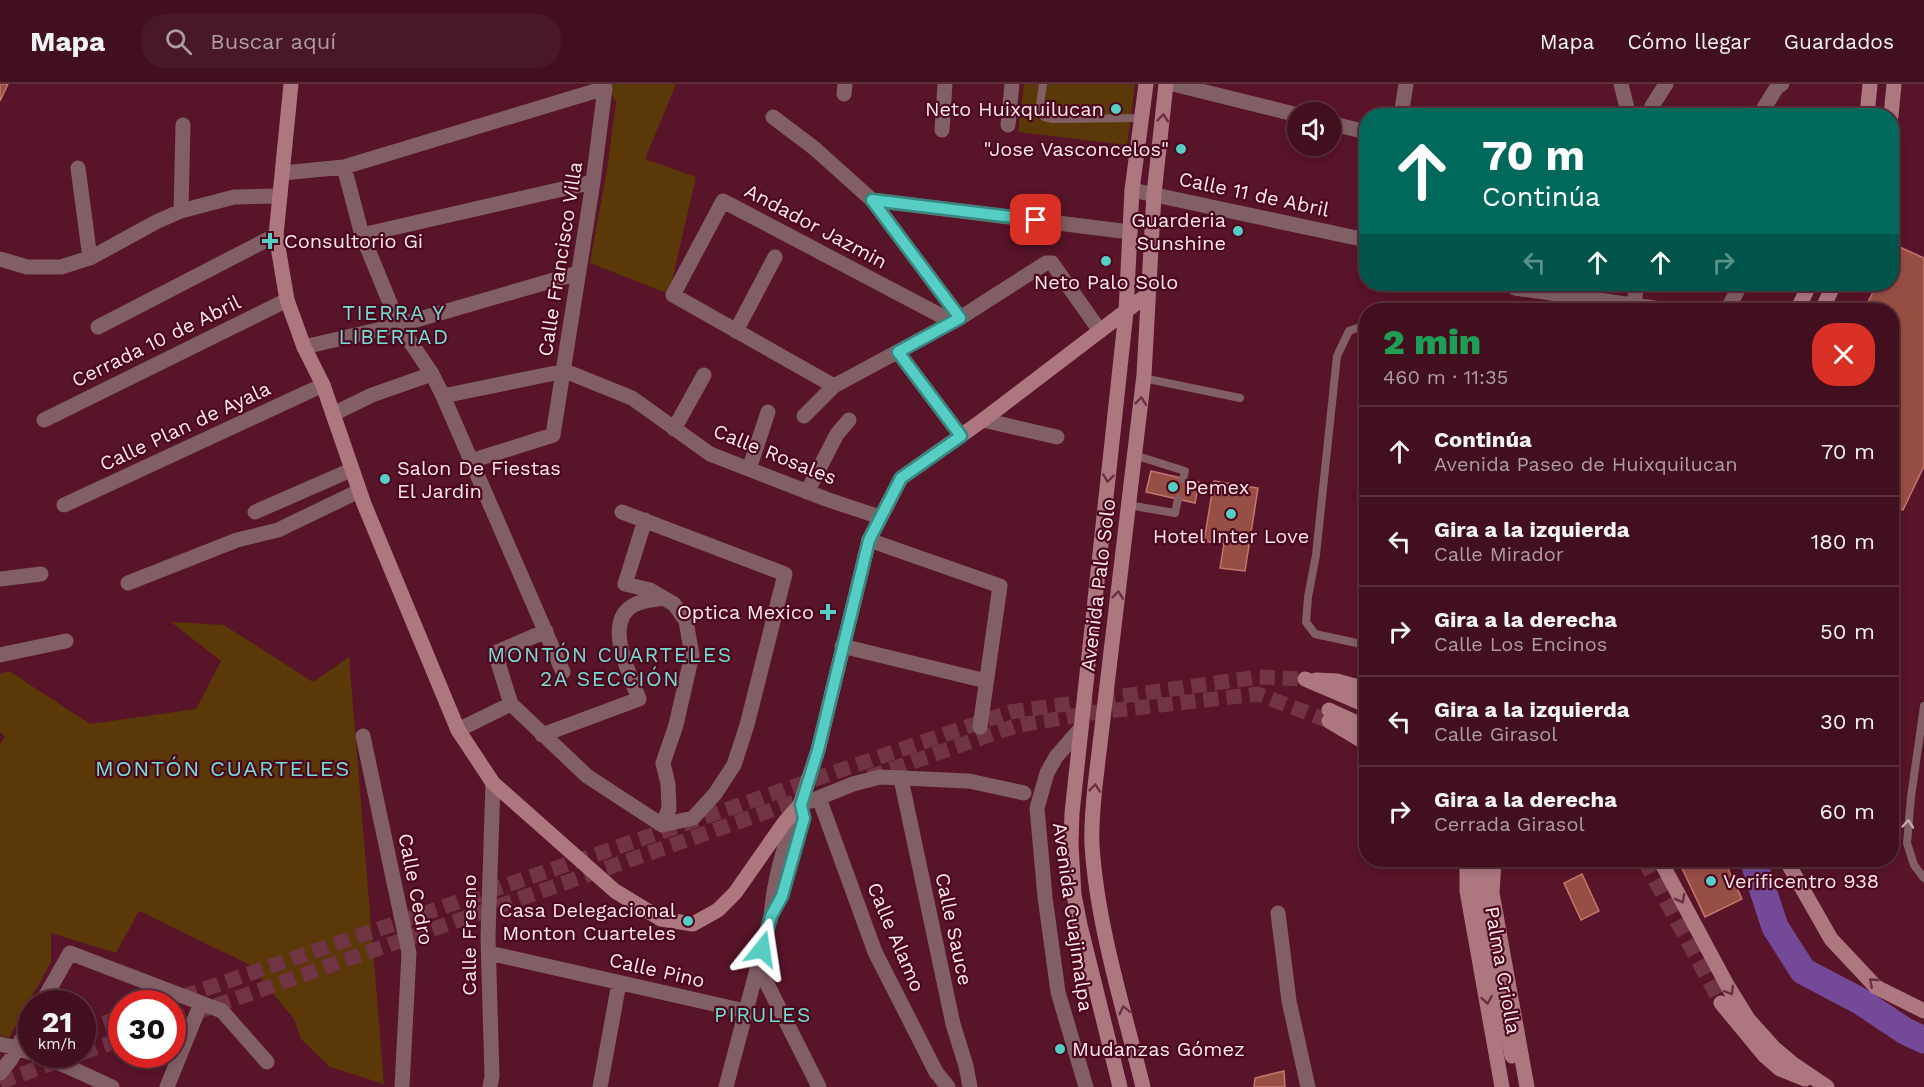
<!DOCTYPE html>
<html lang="es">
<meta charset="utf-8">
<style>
:root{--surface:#420f1e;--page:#491827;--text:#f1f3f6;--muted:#ae9ca4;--line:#5a2f3c}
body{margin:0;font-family:"Work Sans",sans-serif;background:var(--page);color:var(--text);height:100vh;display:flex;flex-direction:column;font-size:22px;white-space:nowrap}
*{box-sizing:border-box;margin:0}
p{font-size:20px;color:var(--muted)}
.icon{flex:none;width:33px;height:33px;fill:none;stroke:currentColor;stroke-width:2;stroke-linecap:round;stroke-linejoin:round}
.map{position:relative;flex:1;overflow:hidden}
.drawer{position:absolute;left:1359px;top:219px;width:540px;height:564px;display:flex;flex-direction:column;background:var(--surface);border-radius:24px;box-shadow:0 3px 9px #0003,0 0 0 2px var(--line)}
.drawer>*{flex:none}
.top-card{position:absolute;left:1359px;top:24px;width:540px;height:183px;border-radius:24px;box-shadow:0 3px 9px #0003,0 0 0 2px var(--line);background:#00695c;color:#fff;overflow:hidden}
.controls{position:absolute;left:1287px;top:18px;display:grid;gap:12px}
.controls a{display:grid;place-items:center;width:54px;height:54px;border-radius:50%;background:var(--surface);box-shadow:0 3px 9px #0003,0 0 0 2px var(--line);font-size:30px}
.speed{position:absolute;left:18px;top:906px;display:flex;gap:12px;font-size:30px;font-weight:700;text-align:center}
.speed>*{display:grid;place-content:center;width:78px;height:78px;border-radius:50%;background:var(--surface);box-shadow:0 3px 9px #0003,0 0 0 2px var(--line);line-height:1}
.speed small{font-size:15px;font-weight:400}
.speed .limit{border:9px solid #d22;background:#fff;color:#111}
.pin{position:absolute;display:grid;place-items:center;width:51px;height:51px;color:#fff;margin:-26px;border-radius:12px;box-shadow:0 3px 9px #0006}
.me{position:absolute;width:66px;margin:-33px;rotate:15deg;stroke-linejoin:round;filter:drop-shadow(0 0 4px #0008)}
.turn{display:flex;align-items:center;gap:21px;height:126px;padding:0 24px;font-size:27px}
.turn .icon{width:78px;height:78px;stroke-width:2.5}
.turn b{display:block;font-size:42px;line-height:51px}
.lanes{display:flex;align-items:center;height:57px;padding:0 24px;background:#0003;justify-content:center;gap:30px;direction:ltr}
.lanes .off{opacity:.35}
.round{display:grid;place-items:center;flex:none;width:63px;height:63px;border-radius:24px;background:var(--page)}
.headline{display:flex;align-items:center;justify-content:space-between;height:102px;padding:0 24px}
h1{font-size:36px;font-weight:800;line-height:45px;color:#1e9e55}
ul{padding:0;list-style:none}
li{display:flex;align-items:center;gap:18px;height:90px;padding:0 24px;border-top:2px solid var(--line)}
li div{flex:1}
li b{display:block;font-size:22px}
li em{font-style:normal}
header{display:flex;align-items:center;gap:36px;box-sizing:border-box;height:84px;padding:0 30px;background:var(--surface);border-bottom:2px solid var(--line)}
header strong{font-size:28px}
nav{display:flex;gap:33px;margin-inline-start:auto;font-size:21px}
.search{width:420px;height:54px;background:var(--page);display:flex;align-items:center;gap:15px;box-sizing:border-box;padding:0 21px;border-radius:24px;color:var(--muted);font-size:22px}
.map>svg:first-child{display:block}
.green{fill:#5b3807}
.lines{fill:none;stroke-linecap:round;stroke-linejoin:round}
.river{stroke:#744997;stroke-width:27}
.building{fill:#974e45;stroke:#c4766c;stroke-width:1.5}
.secondary-tunnel{stroke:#703445;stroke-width:15;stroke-dasharray:15 8;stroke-linecap:butt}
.lane{stroke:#815f64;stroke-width:8}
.street{stroke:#815f64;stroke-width:15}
.secondary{stroke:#ad7780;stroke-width:15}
.secondary-bridge{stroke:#ad7780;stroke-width:15}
.oneway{stroke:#6e2e40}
.oneway2{stroke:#c4abaf}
.route-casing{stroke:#38867f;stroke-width:15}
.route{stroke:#56cec4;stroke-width:10}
.poi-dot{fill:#56cec4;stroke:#4c071e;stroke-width:2}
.labels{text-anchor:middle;stroke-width:4.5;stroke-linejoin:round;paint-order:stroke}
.poi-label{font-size:20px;fill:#fbe9ec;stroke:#4c071e;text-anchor:end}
.street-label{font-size:20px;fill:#fbe9ec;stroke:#4c071e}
.neighbourhood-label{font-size:21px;letter-spacing:1.5px;fill:#73ded4;stroke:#4c071e}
.quarter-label{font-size:22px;letter-spacing:1.5px;fill:#73ded4;stroke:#4c071e}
</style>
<header>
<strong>Mapa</strong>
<div class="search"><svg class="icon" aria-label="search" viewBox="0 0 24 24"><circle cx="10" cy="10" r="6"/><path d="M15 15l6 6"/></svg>Buscar aquí</div>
<nav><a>Mapa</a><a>Cómo llegar</a><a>Guardados</a></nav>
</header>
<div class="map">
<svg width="1924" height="1003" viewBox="0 0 1924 1003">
<rect width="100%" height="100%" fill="#581428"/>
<path class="green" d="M607,0H676L645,75L696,93L669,210L590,179L608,80L616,18Z
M1024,0H1135L1127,61L1018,48Z
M171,538L224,541L313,598L349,573L384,1000L330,983L301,955L294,935L250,881L139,827L116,869L51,849V878L9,954L0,951V660L5,653L0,648V590L9,587L90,640L196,625L221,577Z"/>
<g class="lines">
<path class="river" d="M1753,776L1775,843L1803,887L1860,917L1905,947L1924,956"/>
</g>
<path class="building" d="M0,0H8L0,17Z
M1895,161L1924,174V382L1903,426L1892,421V226H1864L1877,200H1892V168Z
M1151,387L1199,398L1195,419L1146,408Z
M1214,397L1258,404L1245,487L1220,484L1224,460L1204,457Z
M1684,776H1724L1742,815L1705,833L1679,778Z
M1582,790L1599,827L1581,836L1564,799Z
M1284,987L1285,1003H1254L1255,994Z"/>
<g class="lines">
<path class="secondary-tunnel" d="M869,693L1015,642L1091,629L1258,610L1329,637
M1644,776L1721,919
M161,920L1010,628L1258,593L1305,595
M172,937L809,713
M82,947L122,933
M82,969L122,955
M0,998L78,970"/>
<path class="lane" d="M1043,0L1039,26L1044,33L1053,35L1142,34
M1366,241L1349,247L1337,272L1316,471L1308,513L1306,538L1315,550L1366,561
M1143,294L1240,314
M1134,371L1185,387L1183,395
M1128,421L1175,429L1178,415
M1924,622L1911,713L1907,759L1914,781L1924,794"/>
<path class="street" d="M1173,0L1298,31
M1621,0L1629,32
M844,10L845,0
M1401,32L1406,0
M1652,32V22L1666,0
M1759,32L1777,3L1782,0
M773,33L814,64L872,116L960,234
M1330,39L1366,48
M1008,41L1012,0
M942,46L945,0
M344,83L362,151L399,241L432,290L443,312L563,588
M78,84L90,174
M283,89L344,83L605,4L593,98L553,351L471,377
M1132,106L1366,156
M872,116L1130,148
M181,127L183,41
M362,151L593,98
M0,175L27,183H61L92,173L156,138L181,127L234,113L280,112
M1515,204L1668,226
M1633,226L1637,200
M1727,226L1741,200
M98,243L276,151
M736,247L775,173
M304,263L399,241L578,189
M898,268L961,352
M834,302L673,211L723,117L953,238
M443,312L565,287L632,314L710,370L826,415L880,433
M333,330L372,311L432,290
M804,332L834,302L960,234L1046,179H1052L1100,247
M44,336L287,216
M983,336L1057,353
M674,345L704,291
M749,385L768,328
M807,408L837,350L849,336
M64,421L323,301
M255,428L351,386
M622,428L785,490L747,641L734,681L715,710L693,734L662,741
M645,436L625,500L650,506L674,520L686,537L692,571L676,641L663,679L668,700L669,725L662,741
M869,456L1000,502L980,643
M0,495L41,490
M128,499L237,456L278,446L359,407
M546,547L495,569L511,620L587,692L662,741
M842,562L986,597
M0,571L66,557
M1081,644L1056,673L1047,689L1037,724L1045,813L1058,908L1086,1003
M458,646L511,620
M542,651L639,615C630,590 601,536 636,520C644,516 655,516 664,514
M363,652L409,869L402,1003
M901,695L953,940L966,982L970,1003
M819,714L875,868L936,988L948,1003
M811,717L853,700L880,693L969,697L1024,709
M1278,829L1289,917L1308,1003
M489,869L745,927
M758,882L819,1003
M41,920L70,869L222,927L267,978
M0,960C36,967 78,987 112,1003
M0,989L11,975L32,937
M167,1003L201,919
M490,1003L492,992L488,853L493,699
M600,1003L619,899
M726,1003L771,832C774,795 785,757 800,722"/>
<path class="secondary" d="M291,0L276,151L287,216L304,263L323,301L364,420L458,646L493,699L615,807L661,835L693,840L718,826L735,809L784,739L800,721L818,666L869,456L901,394L983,336L1147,211
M1867,32L1870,0
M1891,32L1894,0
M1797,226L1810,200
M1822,226L1834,200
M1305,595L1366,621
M1316,596L1337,597L1366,605
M1329,626L1366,643
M1329,637L1366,659
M1467,776V807L1502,1003
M1494,776L1492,809L1527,1003
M1660,776L1727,901L1748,935L1774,964L1793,980L1827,1003
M1786,776L1831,855L1876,903L1924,927
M1721,919L1764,971L1780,985L1805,995
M1120,1003L1080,841L1074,811L1071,760L1072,729L1126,228L1132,106L1146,0
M1143,1003C1124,926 1097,841 1092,761C1091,742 1093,722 1095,702L1144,291L1154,110L1166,0"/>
<path class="secondary-bridge" d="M1480,776V807L1493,886L1512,972"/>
</g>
<defs><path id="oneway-chevron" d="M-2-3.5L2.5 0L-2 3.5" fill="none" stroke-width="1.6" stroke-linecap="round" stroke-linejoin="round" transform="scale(1.5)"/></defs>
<g class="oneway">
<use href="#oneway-chevron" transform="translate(1163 34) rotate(-85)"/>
<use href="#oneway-chevron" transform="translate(1141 317) rotate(-83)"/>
<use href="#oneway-chevron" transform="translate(1108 394) rotate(96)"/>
<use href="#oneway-chevron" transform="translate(1118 511) rotate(-83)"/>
<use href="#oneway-chevron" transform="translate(1095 704) rotate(-84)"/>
<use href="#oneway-chevron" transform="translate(1681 815) rotate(62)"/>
<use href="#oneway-chevron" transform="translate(1873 898) rotate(-139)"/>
<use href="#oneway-chevron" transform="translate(1730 907) rotate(59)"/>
<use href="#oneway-chevron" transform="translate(1487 916) rotate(80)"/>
<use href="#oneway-chevron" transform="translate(1124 926) rotate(-104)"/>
</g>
<use class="oneway2" href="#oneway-chevron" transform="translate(1908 740) rotate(-85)"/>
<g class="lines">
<defs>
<path id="route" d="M762,865L771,832L782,812L804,734L801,721L818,666L869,456L901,394L961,352L898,268L960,234L872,116L1036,136"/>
</defs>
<use href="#route" class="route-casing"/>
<use href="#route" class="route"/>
</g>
<g class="poi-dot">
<circle cx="1116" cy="25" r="6"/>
<circle cx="1181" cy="65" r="6"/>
<circle cx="1238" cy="147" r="6"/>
<path d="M267 148h6v6h6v6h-6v6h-6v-6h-6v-6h6z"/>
<circle cx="1106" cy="177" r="6"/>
<circle cx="385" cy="395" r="6"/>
<circle cx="1173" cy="403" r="6"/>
<circle cx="1231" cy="430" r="6"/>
<path d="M825 519h6v6h6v6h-6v6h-6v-6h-6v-6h6z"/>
<circle cx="1711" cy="797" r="6"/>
<circle cx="688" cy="837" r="6"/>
<circle cx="1060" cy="965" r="6"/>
</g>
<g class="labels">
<g class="poi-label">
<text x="1104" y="32">Neto Huixquilucan</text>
<text x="1169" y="72">"Jose Vasconcelos"</text>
<text x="1226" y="143">Guarderia<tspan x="1226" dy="23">Sunshine</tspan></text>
<text x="284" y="164" text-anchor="start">Consultorio Gi</text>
<text x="1106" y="205" text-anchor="middle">Neto Palo Solo</text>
<text x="397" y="391" text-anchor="start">Salon De Fiestas<tspan x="397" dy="23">El Jardin</tspan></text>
<text x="1185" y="410" text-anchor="start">Pemex</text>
<text x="1231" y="459" text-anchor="middle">Hotel Inter Love</text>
<text x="814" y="535">Optica Mexico</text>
<text x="1723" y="804" text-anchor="start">Verificentro 938</text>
<text x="676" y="833">Casa Delegacional<tspan x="676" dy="23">Monton Cuarteles</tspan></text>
<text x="1072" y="972" text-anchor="start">Mudanzas Gómez</text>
</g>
<g class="street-label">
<text transform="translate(1254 110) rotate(12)" y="7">Calle 11 de Abril</text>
<text transform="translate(816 142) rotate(28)" y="7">Andador Jazmin</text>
<text transform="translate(560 175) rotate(-81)" y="7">Calle Francisco Villa</text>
<text transform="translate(156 257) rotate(-26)" y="7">Cerrada 10 de Abril</text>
<text transform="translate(185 342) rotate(-25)" y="7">Calle Plan de Ayala</text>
<text transform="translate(775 370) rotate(22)" y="7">Calle Rosales</text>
<text transform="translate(1098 501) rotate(-83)" y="7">Avenida Palo Solo</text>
<text transform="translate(416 805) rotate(79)" y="7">Calle Cedro</text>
<text transform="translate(1073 833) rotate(82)" y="7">Avenida Cuajimalpa</text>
<text transform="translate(954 845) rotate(78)" y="7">Calle Sauce</text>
<text transform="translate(469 851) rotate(-90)" y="7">Calle Fresno</text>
<text transform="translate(896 853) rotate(67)" y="7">Calle Alamo</text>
<text transform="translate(657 886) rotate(13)" y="7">Calle Pino</text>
<text transform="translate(1503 886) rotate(80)" y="7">Palma Criolla</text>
</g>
<g class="neighbourhood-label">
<text x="394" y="236">TIERRA Y<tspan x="394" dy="24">LIBERTAD</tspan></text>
<text x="610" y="578">MONTÓN CUARTELES<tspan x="610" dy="24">2A SECCIÓN</tspan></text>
<text x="763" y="938">PIRULES</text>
</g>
<g class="quarter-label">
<text x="223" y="692">MONTÓN CUARTELES</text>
</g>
</g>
</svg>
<div class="controls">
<a><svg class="icon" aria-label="sound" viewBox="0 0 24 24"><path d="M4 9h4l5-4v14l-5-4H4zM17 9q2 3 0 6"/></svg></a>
</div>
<div class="speed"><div>21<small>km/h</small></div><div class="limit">30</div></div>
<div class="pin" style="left:1036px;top:136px;background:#d93025"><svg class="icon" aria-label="arrive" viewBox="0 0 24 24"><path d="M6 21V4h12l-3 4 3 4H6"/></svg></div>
<svg class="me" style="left:762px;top:865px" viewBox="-20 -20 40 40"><path d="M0-17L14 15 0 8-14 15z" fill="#56cec4" stroke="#fff" stroke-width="4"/></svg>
<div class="top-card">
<div class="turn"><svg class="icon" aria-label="ahead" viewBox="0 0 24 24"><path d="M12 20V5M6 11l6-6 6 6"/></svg><div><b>70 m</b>Continúa</div></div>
<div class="lanes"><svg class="icon off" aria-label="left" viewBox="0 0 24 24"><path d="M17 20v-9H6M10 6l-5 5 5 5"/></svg><svg class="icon" aria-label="ahead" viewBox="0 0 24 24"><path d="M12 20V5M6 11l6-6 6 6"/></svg><svg class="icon" aria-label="ahead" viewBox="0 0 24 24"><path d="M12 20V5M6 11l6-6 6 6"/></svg><svg class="icon off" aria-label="right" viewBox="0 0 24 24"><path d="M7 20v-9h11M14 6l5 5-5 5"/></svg></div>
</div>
<section class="drawer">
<div class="headline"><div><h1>2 min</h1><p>460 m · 11:35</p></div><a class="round" style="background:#d93025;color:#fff"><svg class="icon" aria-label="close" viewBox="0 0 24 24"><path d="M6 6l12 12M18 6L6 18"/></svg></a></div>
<ul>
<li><svg class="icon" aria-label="ahead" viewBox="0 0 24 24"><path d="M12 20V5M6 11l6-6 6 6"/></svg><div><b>Continúa</b><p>Avenida Paseo de Huixquilucan</p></div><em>70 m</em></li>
<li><svg class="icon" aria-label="left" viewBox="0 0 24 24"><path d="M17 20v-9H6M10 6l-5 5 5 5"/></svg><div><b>Gira a la izquierda</b><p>Calle Mirador</p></div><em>180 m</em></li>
<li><svg class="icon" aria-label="right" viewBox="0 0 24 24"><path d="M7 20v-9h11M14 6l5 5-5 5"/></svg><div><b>Gira a la derecha</b><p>Calle Los Encinos</p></div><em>50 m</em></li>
<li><svg class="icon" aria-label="left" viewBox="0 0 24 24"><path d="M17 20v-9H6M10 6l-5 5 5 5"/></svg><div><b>Gira a la izquierda</b><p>Calle Girasol</p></div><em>30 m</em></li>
<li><svg class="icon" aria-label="right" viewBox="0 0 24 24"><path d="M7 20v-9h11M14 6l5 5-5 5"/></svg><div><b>Gira a la derecha</b><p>Cerrada Girasol</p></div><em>60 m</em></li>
</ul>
</section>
</div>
